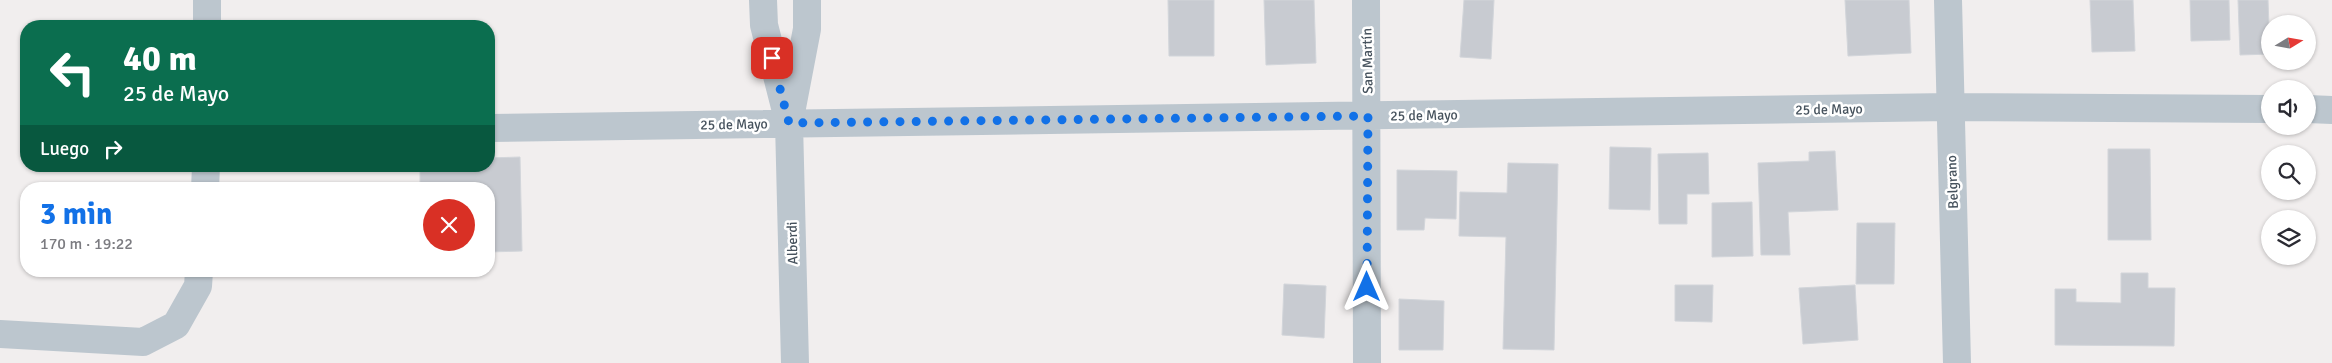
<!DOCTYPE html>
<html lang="es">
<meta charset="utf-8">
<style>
:root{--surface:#fff;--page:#f7f7f7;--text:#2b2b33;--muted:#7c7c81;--accent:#1271e7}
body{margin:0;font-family:Signika,sans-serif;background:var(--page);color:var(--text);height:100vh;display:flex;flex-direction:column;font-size:19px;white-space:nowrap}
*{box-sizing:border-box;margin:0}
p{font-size:16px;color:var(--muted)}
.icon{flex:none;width:28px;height:28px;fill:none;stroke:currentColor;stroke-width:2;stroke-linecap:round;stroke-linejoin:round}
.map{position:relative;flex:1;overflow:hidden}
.panel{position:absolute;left:20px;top:182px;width:475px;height:95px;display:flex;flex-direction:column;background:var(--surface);border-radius:20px;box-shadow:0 1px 4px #0004}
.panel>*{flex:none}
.guide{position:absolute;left:20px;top:20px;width:475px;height:152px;border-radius:20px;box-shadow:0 1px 4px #0004;background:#0b6e4f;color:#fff;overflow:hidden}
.needle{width:32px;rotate:79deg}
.tools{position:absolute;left:2261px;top:15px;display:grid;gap:10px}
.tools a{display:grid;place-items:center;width:55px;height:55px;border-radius:50%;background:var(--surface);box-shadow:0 1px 4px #0004;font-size:25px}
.pin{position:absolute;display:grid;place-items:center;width:42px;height:42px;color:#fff;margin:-21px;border-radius:10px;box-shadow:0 2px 8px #0006}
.me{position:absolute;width:55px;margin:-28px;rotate:0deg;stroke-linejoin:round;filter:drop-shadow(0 0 4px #0008)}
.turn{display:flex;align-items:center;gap:18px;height:105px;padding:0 20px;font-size:22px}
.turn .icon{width:65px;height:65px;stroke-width:2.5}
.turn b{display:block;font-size:35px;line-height:42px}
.then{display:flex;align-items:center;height:48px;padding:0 20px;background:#0003;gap:10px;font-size:19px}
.round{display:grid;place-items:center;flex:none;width:52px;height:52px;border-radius:26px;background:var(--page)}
.summary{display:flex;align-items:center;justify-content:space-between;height:85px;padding:0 20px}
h1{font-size:30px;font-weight:800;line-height:38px;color:var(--accent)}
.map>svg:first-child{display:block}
.building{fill:#c8cbd1;stroke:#d2d5da}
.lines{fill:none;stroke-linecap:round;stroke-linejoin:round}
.minor{stroke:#bcc6ce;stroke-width:28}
.route{stroke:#1271e7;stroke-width:9;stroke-dasharray:0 16.2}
.labels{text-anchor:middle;stroke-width:5;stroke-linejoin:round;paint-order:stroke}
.street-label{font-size:14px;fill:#46525d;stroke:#fff}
</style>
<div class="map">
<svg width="2332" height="363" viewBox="0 0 2332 363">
<rect width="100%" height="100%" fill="#f1eeee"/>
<path class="building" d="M1168,0H1214V56H1169Z
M1264,0H1314L1316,63L1266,65Z
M1464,0H1494L1491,59L1460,57Z
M1845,0H1909L1911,53L1848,56Z
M2090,0H2133L2135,51L2092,52Z
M2190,0H2229L2230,40L2191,41Z
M2238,0H2268L2270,54L2240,55Z
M1610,147L1651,148L1650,210L1609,209Z
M2108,149H2150L2151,240H2108Z
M1835,151L1838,210L1788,212L1790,255H1761L1758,163L1809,161V152Z
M1708,153L1709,194H1687V224H1659L1658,154Z
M520,157L522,251L489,252V189H420V166H489V158Z
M1508,163L1558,164L1554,350L1503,349L1506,237L1459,236L1460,192L1507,193Z
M1397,170L1457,171L1456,219L1425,218L1424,230H1397Z
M1752,202L1753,256L1712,257V203Z
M1857,223H1895L1894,284H1856Z
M2121,273H2148V288H2175L2174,346L2055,345V289H2076V302L2121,303Z
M1284,284L1326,286L1324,338L1282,335Z
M1675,285H1713L1712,322L1675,321Z
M1855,285L1858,340L1803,344L1799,288Z
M1399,299L1444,301L1443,350H1399Z"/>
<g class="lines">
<path class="minor" d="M207,0V26
M763,0L764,25L787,115
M1366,0L1367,363
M1948,0L1957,363
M2308,109L2332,110
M489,128L1950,107L2270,109
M205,189L206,166
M0,334L143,342L176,325L198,286L199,271
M795,363L789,123L807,29V0"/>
</g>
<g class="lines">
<path class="route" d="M772,58L789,123L1368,116L1367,287"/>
</g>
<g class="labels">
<g class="street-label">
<text transform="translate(1367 61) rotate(-91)" y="5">San Martín</text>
<text transform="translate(1829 109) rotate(-1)" y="5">25 de Mayo</text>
<text transform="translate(1424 115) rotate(-1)" y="5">25 de Mayo</text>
<text transform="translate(734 124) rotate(-1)" y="5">25 de Mayo</text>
<text transform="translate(1952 182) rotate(-92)" y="5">Belgrano</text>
<text transform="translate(792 243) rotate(-91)" y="5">Alberdi</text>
</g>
</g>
</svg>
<div class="tools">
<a><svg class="needle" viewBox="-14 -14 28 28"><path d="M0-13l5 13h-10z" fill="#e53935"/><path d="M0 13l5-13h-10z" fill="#7c7c81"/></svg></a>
<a><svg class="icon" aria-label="sound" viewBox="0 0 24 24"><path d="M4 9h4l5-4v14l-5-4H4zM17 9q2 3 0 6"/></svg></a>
<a><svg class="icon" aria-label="search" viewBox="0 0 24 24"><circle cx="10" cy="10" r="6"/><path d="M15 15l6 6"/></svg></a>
<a><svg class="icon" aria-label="layers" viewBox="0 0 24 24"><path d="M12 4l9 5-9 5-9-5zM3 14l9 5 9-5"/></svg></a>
</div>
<div class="pin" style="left:772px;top:58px;background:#d93025"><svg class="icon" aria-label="arrive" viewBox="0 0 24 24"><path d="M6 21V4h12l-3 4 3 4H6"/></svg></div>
<svg class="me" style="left:1367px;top:287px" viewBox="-20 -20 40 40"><path d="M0-17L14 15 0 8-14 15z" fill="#1271e7" stroke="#fff" stroke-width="4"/></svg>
<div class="guide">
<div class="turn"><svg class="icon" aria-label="left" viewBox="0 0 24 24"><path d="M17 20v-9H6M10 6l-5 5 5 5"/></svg><div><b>40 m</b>25 de Mayo</div></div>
<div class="then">Luego<svg class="icon" aria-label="right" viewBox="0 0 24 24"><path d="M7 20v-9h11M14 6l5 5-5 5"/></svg></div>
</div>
<section class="panel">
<div class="summary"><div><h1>3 min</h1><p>170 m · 19:22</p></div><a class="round" style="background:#d93025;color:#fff"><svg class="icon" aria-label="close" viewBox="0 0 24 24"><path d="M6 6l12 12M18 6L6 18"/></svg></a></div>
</section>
</div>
